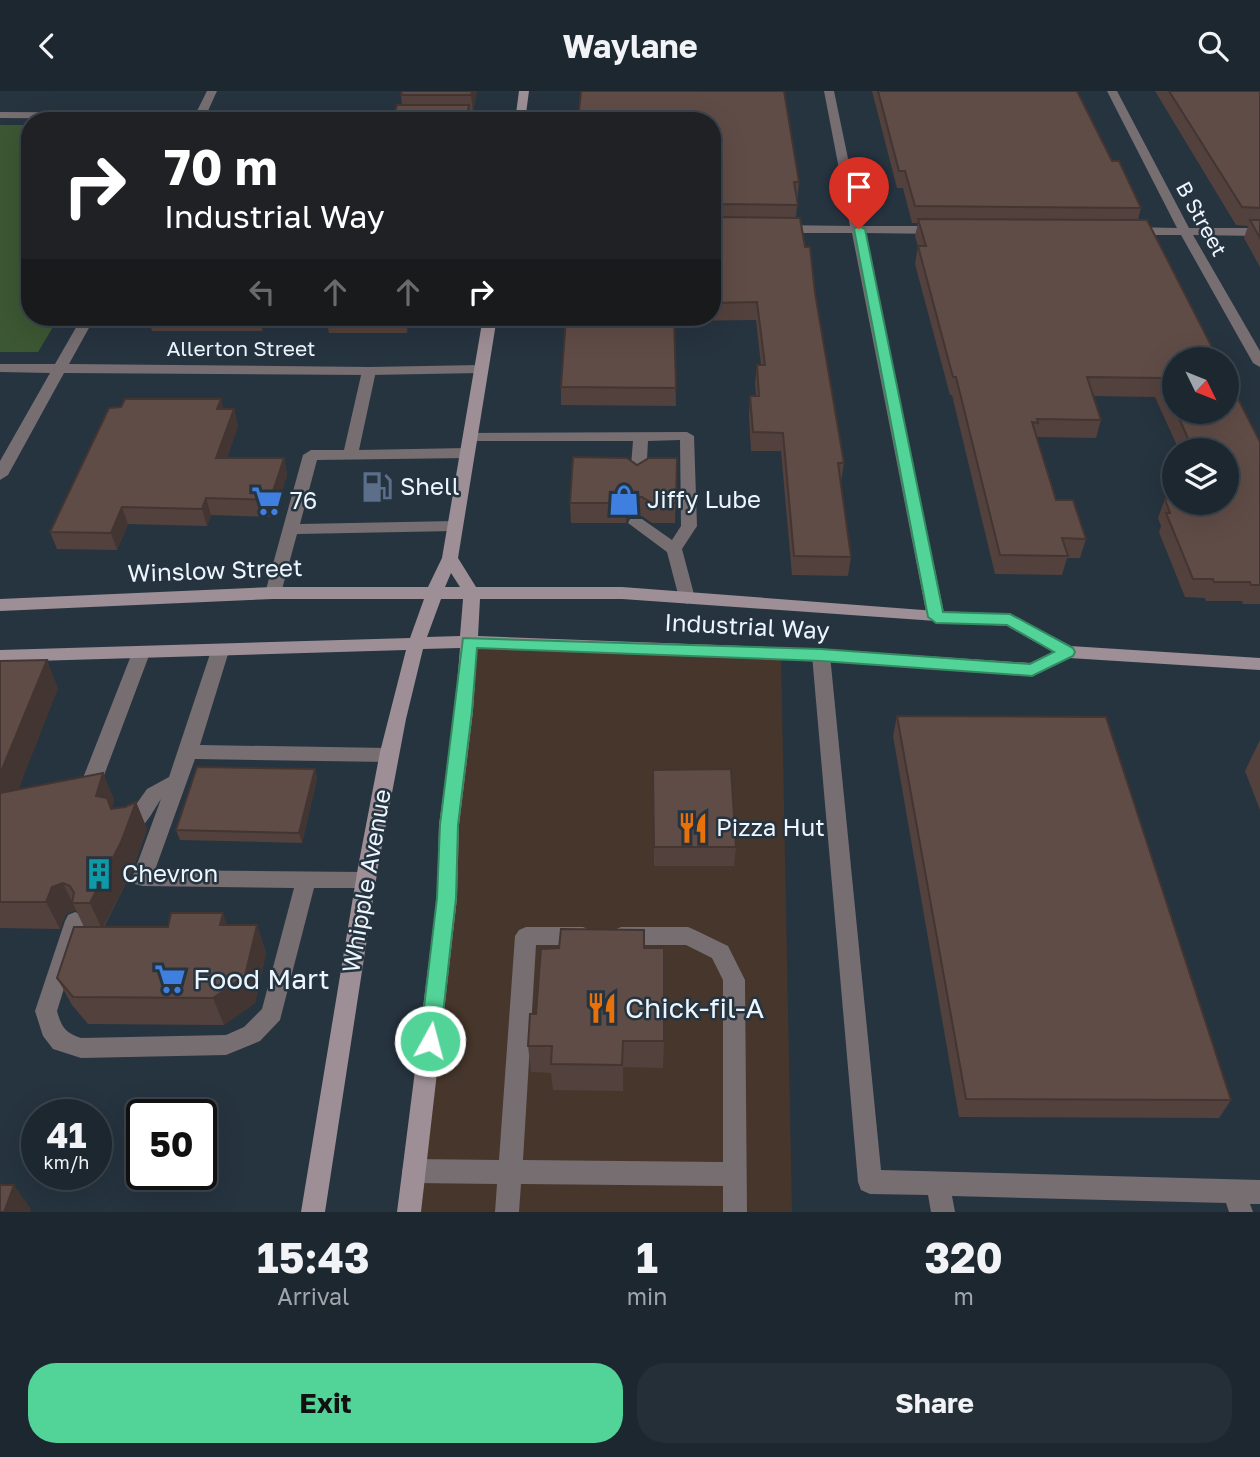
<!DOCTYPE html>
<style>
:root{--surface:#1c2730;--page:#252f38;--text:#f1f3f6;--muted:#a0a5ab;--line:#3a444c;--accent:#52d397}
body{margin:0;font-family:"Golos Text",sans-serif;background:var(--page);color:var(--text);height:100vh;display:flex;flex-direction:column;font-size:26px;white-space:nowrap}
*{box-sizing:border-box;margin:0}
p{font-size:23px;color:var(--muted)}
.icon{flex:none;width:38px;height:38px;fill:none;stroke:currentColor;stroke-width:2;stroke-linecap:round;stroke-linejoin:round}
.map{position:relative;height:1121px;overflow:hidden}
.side{display:flex;flex-direction:column;background:var(--surface);flex:1}
.side>*{flex:none}
.top-card{position:absolute;left:21px;top:21px;width:700px;height:214px;border-radius:28px;box-shadow:0 7px 28px #0002,0 0 0 2px var(--line);background:#202124;color:#fff;overflow:hidden}
.needle{width:46px;rotate:133deg}
.fabs{position:absolute;left:1162px;top:256px;display:grid;gap:14px}
.fabs a{display:grid;place-items:center;width:77px;height:77px;border-radius:50%;background:var(--surface);box-shadow:0 7px 28px #0002,0 0 0 2px var(--line);font-size:35px}
.speed{position:absolute;left:21px;top:1008px;display:flex;gap:14px;font-size:35px;font-weight:700;text-align:center}
.speed>*{display:grid;place-content:center;width:91px;height:91px;border-radius:50%;background:var(--surface);box-shadow:0 7px 28px #0002,0 0 0 2px var(--line);line-height:1}
.speed small{font-size:18px;font-weight:400}
.speed .limit{border:4px solid #111;border-radius:10px;background:#fff;color:#111}
.pin{position:absolute;display:grid;place-items:center;width:60px;height:60px;color:#fff;margin:-72px -30px;border-radius:50% 50% 50% 0;rotate:-45deg;box-shadow:0 0 7px #0007}
.pin .icon{rotate:45deg}
.me{position:absolute;width:77px;margin:-38px;rotate:7deg;stroke-linejoin:round;filter:drop-shadow(0 0 5px #0008)}
.turn{display:flex;align-items:center;gap:24px;height:147px;padding:0 28px;font-size:32px}
.turn .icon{width:91px;height:91px;stroke-width:2.5}
.turn b{display:block;font-size:49px;line-height:60px}
.lanes{display:flex;align-items:center;height:66px;padding:0 28px;background:#0003;justify-content:center;gap:35px;direction:ltr}
.lanes .off{opacity:.35}
.eta{display:flex;justify-content:space-evenly;align-items:center;height:119px;text-align:center}
.eta b{font-size:42px;font-weight:700;line-height:49px}
.cta{display:flex;gap:14px;margin-top:auto;padding:14px 28px}
.cta a{flex:1;height:80px;border-radius:28px;background:var(--accent);color:#111;font-size:28px;font-weight:700;line-height:80px;text-align:center}
.cta a+a{background:var(--page);color:var(--text)}
header{display:flex;justify-content:space-between;align-items:center;height:91px;padding:0 28px;background:var(--surface);font-size:32px;font-weight:700}
.map>svg:first-child{display:block}
.commercial{fill:#46362b}
.green{fill:#3c5733}
.lines{fill:none;stroke-linecap:round;stroke-linejoin:round}
.lane{fill:#776e72;fill-rule:evenodd}
.street{fill:#776e72;fill-rule:evenodd}
.secondary{fill:#9d8f95;fill-rule:evenodd}
.wall{fill:#53413d}
.shaded-wall{fill:#433532}
.building{fill:#604c47;stroke:#433532;stroke-width:2}
.route{fill:#52d397;stroke:#358962;stroke-width:2}
.labels{text-anchor:middle;stroke-width:5;stroke-linejoin:round;paint-order:stroke}
.far-street-label{font-size:21px;fill:#edf6fe;stroke:#263440}
.poi-label{font-size:24px;fill:#edf6fe;stroke:#263440;text-anchor:start}
.street-label{font-size:24px;fill:#edf6fe;stroke:#263440}
.near-poi-label{font-size:28px;fill:#edf6fe;stroke:#263440;text-anchor:start}
</style>
<header><svg class="icon" aria-label="back" viewBox="0 0 24 24"><path d="M15 5l-7 7 7 7"/></svg>Waylane<svg class="icon" aria-label="search" viewBox="0 0 24 24"><circle cx="10" cy="10" r="6"/><path d="M15 15l6 6"/></svg></header>
<div class="map">
<svg width="1260" height="1121" viewBox="0 0 1260 1121">
<rect width="100%" height="100%" fill="#263440"/>
<path class="commercial" d="M469,551L781,563L792,1121H409Z"/>
<path class="green" d="M0,34H30V226H59L38,261H0Z"/>
<g class="lines">
<path class="lane" d="M369,276L376,280L359,359L467,357L474,362L467,367L317,369L300,433L455,430L463,435L455,440L297,443L281,502L273,508L267,506L265,502L303,364L311,359H344L362,280Z
M687,341L694,345L697,435L682,458L695,507L687,513L679,507L667,461L628,432L630,428H642L672,449L681,435L680,349L648,350L646,387L638,392L630,387L633,350H470L463,346L470,342Z
M220,554L229,560L200,654L388,657L395,659L397,664L395,669L388,671L195,668L155,779L365,781L372,783L375,789L372,795L365,797H314L280,929L260,950L226,964L81,967L53,958L43,945L35,920L65,830L68,824L75,821L82,824L85,830L57,920C61,935 65,942 81,947L226,944L244,936L262,918L294,797L142,795L135,793L132,787L161,708C152,721 141,747 123,742L120,736L147,698L169,686L211,560Z
M141,556L150,562L103,687L100,692L93,694L86,692L83,687L132,562Z
M821,558L827,560L830,564L881,1079L1260,1089V1113H1250L1253,1121H1229L1226,1112L952,1105L955,1121H931L928,1104L870,1103L861,1099L858,1091L812,564L815,560Z
M526,836H583L590,839L594,845L590,851L583,854H536L523,1069L723,1071V889L712,867L686,854H621L614,851L610,845L614,839L621,836H688L695,839L728,855L745,889L747,1121H723V1095L521,1093L519,1121H495L497,1093L414,1092L405,1088L402,1080L405,1072L414,1068L499,1069L515,845L519,839Z"/>
<path class="street" d="M207,0H217L207,22L416,24L421,27L418,30L0,27V21L196,22Z
M824,0H834L862,135H940L946,139L940,143L864,142L945,526L936,532L927,526L852,142H779L773,138L779,134L850,135Z
M1107,0H1117L1189,137H1260V145L1193,144L1260,260V276L1253,272L1181,144H1129L1123,140L1129,136L1177,137Z
M448,24H521L526,27L523,30L444,29V25Z
M82,226H95L69,273L369,276L481,274L488,278L481,282L369,284L64,282L8,384L0,389V370L50,282L0,281V273H55Z"/>
<path class="secondary" d="M519,0H529L525,30H515Z
M483,226H497L458,467L476,496H622L936,520L1010,523L1070,555L1260,567V579L1069,567L1032,585L821,570L477,557L473,620L459,734L457,807L421,1121H397L437,807L439,734L455,620L460,557L423,558L406,628L378,776L325,1121H301L358,776L380,661L406,559L0,571V559L410,547L424,508H273L0,520V508L273,496H428L442,467ZM451,482L460,496H445ZM441,508H463L460,545L427,546ZM480,508H622L1007,535L1053,561L1030,572L821,558L478,545Z"/>
</g>
<path class="wall" d="M477,0L473,21H469L470,30H392L402,14L401,4Z
M872,0H1077L1112,70L1141,117L1138,129L1174,268V320H1227L1260,351V513H1243L1242,510H1206L1205,507L1185,506L1159,441L1161,435L1158,427L1165,408L1227,411V359H1179L1155,306L1093,305L1101,329L1096,347L1037,346L1056,409L1086,448L1080,467H1067L1062,484L995,483L952,304H950L915,173L918,155L915,145L918,132H912L903,97H897Z
M1155,0H1260V176L1244,147L1248,135L1236,134Z
M712,30L799,91L796,127L815,202L844,372L841,391L851,466L848,485L792,484L781,360H751L749,324L750,305H756L755,293L757,274H761L756,229L674,230L676,315L561,314V296L566,226H712Z
M148,226H267L262,240H152Z
M326,226H410L407,242H329Z
M223,318H234L238,335L227,367H284L287,384L274,426L211,424L207,435L128,433L117,459L57,458L50,441Z
M677,367L675,432H652L642,425H630L626,432H571L570,412L637,374Z
M0,570L58,597L18,698L103,682L114,709L112,717L125,716L136,711L147,738L133,778L104,836L257,834L266,862L255,912L224,934L88,933L72,914L57,887L84,836L76,819L66,823L60,838L0,837Z
M897,625L1231,1009L1219,1027L959,1026L893,645Z
M1260,649V719L1245,680Z
M315,678L317,688L302,752L180,749L176,739Z
M653,679L736,756L734,775H654Z
M644,857L664,950L663,977L623,976V1000L553,999L551,982L531,981L528,955L536,923Z"/>
<path class="shaded-wall" d="M472,0H477L473,21L471,4Z
M469,14L470,30H466Z
M259,226H267L262,240Z
M405,226H410L407,242Z
M221,308L225,325L217,318Z
M234,318L238,335L221,384L216,367Z
M284,367L287,384L274,426L270,409Z
M630,406V425L626,432L625,412Z
M206,407L211,424L207,435L202,418Z
M122,416L128,433L117,459L111,442Z
M47,569L58,597L6,731L0,719V683Z
M315,678L317,688L302,752L299,742Z
M103,682L114,709L112,718L96,705Z
M136,711L147,738L133,778L102,838L90,812Z
M63,792L76,819L66,823L60,838L46,811L52,796Z
M223,822L233,850L220,834Z
M257,834L266,862L255,912L224,934L213,907Z
M14,1094L31,1118L30,1121H4Z"/>
<path class="building" d="M402,0H472L471,4H401Z
M581,0H784L799,91H794L798,114L713,113L712,115V30H578Z
M878,0H1077L1112,70H1119L1141,117L915,115L905,80H899Z
M1169,0H1260V117L1242,116Z
M397,14H469L466,30H392Z
M712,126L800,127L805,156H810L815,202L844,372H838L851,466L794,465L783,342L753,341L750,305H759L757,274H765L757,211L712,212Z
M918,128L1147,129L1218,268H1174V316L1161,287L1087,286L1101,329L1037,328L1038,332L1032,331L1056,409H1073L1086,448L1062,447L1068,465L1000,464L956,286H953L918,155H926Z
M1250,129H1260V147Z
M566,226H674L676,297L561,296Z
M1227,286L1260,351V494H1251L1250,491H1214L1213,488H1193L1166,422H1170L1165,408H1174V411H1227V359H1193L1176,320H1227Z
M125,308H221L217,318H234L216,367H284L270,409L206,407L202,418L122,416L111,442L50,441L109,317L121,316Z
M573,366L627,367L637,374L649,367H677L676,412H652L642,406H630L625,412H570Z
M47,569L0,683V570Z
M897,625L1106,626L1231,1009L966,1008Z
M197,676L315,678L299,742L176,739Z
M731,678L736,756H654L653,679Z
M103,682L96,705L107,707L111,718L125,716L136,711L121,751L90,812H72L74,802L70,795L63,792L52,796L46,811H0V702Z
M171,822H223L220,834H257L245,885L213,907L73,906L57,887L74,836H168Z
M561,838L644,839V857H664V950H623L622,974L551,973L552,955H528L530,923H536L541,858L559,857Z
M0,1094H14L4,1121H0Z"/>
<path class="route" d="M859,135L865,138L943,521L1010,523L1073,557L1075,561L1073,565L1032,585L821,570L477,557L472,620L458,734L456,807L440,950L437,956L430,959L423,956L420,950L437,807L440,734L463,547L821,558L1030,573L1054,561L1007,534L936,532L928,526L854,138Z"/>
<defs>
<symbol id="fuel-bare" viewBox="-9 -9 18 18"><path d="M-5.5-6h7V0h2V4h1.3V-2.5L3-4.5l.8-.8L6-3V5H2.5V1h-1V6h-7ZM-4.2-4.7v3.2H.2V-4.7Z" fill="#5c6f8a" stroke="#263440" stroke-width="2.5" paint-order="stroke"/></symbol>
<symbol id="shop-bare" viewBox="-9 -9 18 18"><path d="M-5-2.5h2.3a2.7 3.5 0 0 1 5.4 0H5L5.5 6h-11ZM-1.5-2.5h3a1.5 2.3 0 0 0-3 0Z" fill="#3f7fe0" stroke="#263440" stroke-width="2.5" paint-order="stroke"/></symbol>
<symbol id="supermarket-bare" viewBox="-9 -9 18 18"><path d="M-6-5.5h2.5l.6 2H6L4.5 2H-2.5L-4.4-4H-6ZM-1.5 3.2a1.3 1.3 0 1 0 .1 0ZM3 3.2a1.3 1.3 0 1 0 .1 0Z" fill="#3f7fe0" stroke="#263440" stroke-width="2.5" paint-order="stroke"/></symbol>
<symbol id="restaurant-bare" viewBox="-9 -9 18 18"><path d="M-5-6h1v4h1v-4h1v4h1v-4h1v5L-1.5 .5V6h-2V.5L-5-1ZM5-6V6H3V1.5H1.5Q1.5-4 5-6Z" fill="#e8710a" stroke="#263440" stroke-width="2.5" paint-order="stroke"/></symbol>
<symbol id="building-bare" viewBox="-9 -9 18 18"><path d="M-4-6H4V6H1V3H-1V6H-4ZM-2.5-4.3h1.7v1.8h-1.7ZM.8-4.3h1.7v1.8H.8ZM-2.5-1h1.7V.8h-1.7ZM.8-1h1.7V.8H.8Z" fill="#0f9aa8" stroke="#263440" stroke-width="2.5" paint-order="stroke"/></symbol>
</defs>
<g fill-rule="evenodd">
<use href="#fuel-bare" x="355" y="374" width="44" height="44"/>
<use href="#shop-bare" x="602" y="387" width="44" height="44"/>
<use href="#supermarket-bare" x="245" y="388" width="44" height="44"/>
<use href="#restaurant-bare" x="671" y="715" width="44" height="44"/>
<use href="#building-bare" x="77" y="761" width="44" height="44"/>
<use href="#supermarket-bare" x="148" y="866" width="44" height="44"/>
<use href="#restaurant-bare" x="580" y="895" width="44" height="44"/>
</g>
<g class="labels">
<g class="far-street-label">
<text transform="translate(1201 128) rotate(61)" y="7">B Street</text>
<text x="241" y="265">Allerton Street</text>
</g>
<g class="poi-label">
<text x="400" y="404">Shell</text>
<text x="647" y="417">Jiffy Lube</text>
<text x="290" y="418">76</text>
<text x="716" y="745">Pizza Hut</text>
<text x="122" y="791">Chevron</text>
</g>
<g class="street-label">
<text transform="translate(215 480) rotate(-2)" y="8">Winslow Street</text>
<text transform="translate(747 536) rotate(3)" y="8">Industrial Way</text>
<text transform="translate(367 790) rotate(-80)" y="8">Whipple Avenue</text>
</g>
<g class="near-poi-label">
<text x="193" y="898">Food Mart</text>
<text x="625" y="927">Chick-fil-A</text>
</g>
</g>
</svg>
<div class="fabs">
<a><svg class="needle" viewBox="-14 -14 28 28"><path d="M0-13l5 13h-10z" fill="#e53935"/><path d="M0 13l5-13h-10z" fill="#a0a5ab"/></svg></a>
<a><svg class="icon" aria-label="layers" viewBox="0 0 24 24"><path d="M12 4l9 5-9 5-9-5zM3 14l9 5 9-5"/></svg></a>
</div>
<div class="speed"><div>41<small>km/h</small></div><div class="limit">50</div></div>
<div class="pin" style="left:859px;top:138px;background:#d93025"><svg class="icon" aria-label="arrive" viewBox="0 0 24 24"><path d="M6 21V4h12l-3 4 3 4H6"/></svg></div>
<svg class="me" style="left:430px;top:950px" viewBox="-20 -20 40 40"><circle r="17" fill="#52d397" stroke="#fff" stroke-width="3"/><path d="M0-11L8 9 0 5-8 9z" fill="#fff"/></svg>
<div class="top-card">
<div class="turn"><svg class="icon" aria-label="right" viewBox="0 0 24 24"><path d="M7 20v-9h11M14 6l5 5-5 5"/></svg><div><b>70 m</b>Industrial Way</div></div>
<div class="lanes"><svg class="icon off" aria-label="left" viewBox="0 0 24 24"><path d="M17 20v-9H6M10 6l-5 5 5 5"/></svg><svg class="icon off" aria-label="ahead" viewBox="0 0 24 24"><path d="M12 20V5M6 11l6-6 6 6"/></svg><svg class="icon off" aria-label="ahead" viewBox="0 0 24 24"><path d="M12 20V5M6 11l6-6 6 6"/></svg><svg class="icon" aria-label="right" viewBox="0 0 24 24"><path d="M7 20v-9h11M14 6l5 5-5 5"/></svg></div>
</div>
</div>
<section class="side">
<div class="eta">
<div><b>15:43</b><p>Arrival</p></div>
<div><b>1</b><p>min</p></div>
<div><b>320</b><p>m</p></div>
</div>
<div class="cta"><a>Exit</a><a>Share</a></div>
</section>
